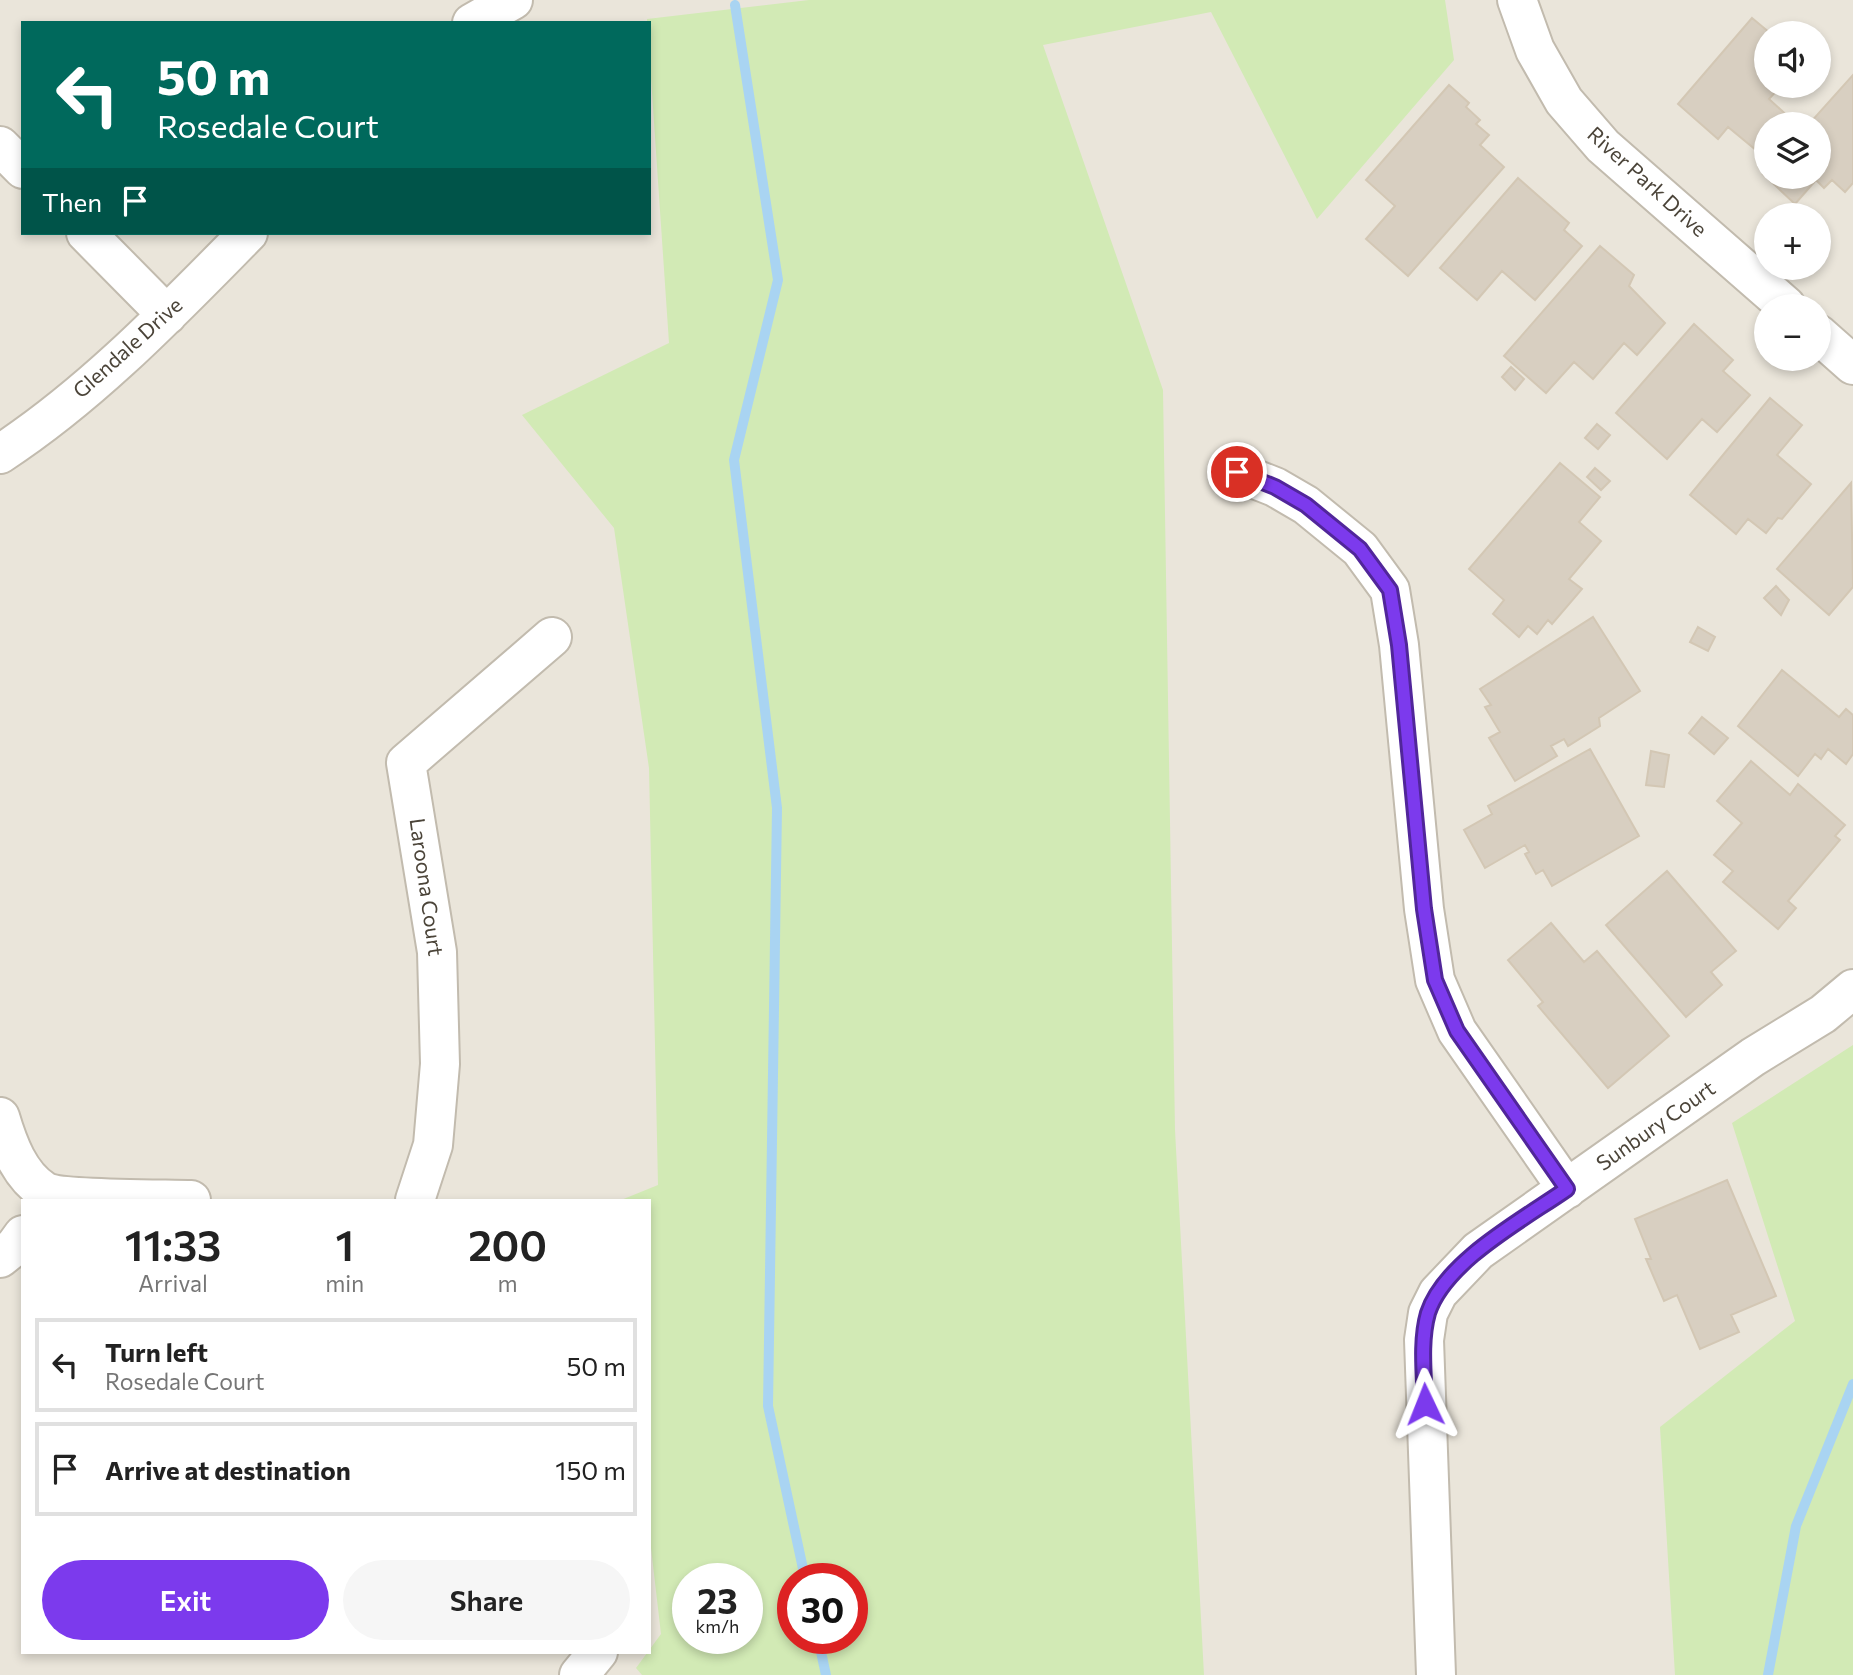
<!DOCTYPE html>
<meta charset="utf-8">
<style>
:root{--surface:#fff;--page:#f6f6f6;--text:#222;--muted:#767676;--line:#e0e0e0;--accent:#7c3aed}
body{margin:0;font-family:Commissioner,sans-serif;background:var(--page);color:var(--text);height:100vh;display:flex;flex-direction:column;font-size:26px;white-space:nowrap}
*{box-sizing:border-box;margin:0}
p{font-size:23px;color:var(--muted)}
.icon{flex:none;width:38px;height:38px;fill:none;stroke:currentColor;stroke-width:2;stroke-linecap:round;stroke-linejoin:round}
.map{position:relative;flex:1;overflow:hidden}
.drawer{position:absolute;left:21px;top:1199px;width:630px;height:455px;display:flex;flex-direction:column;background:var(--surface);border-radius:0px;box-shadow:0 4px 10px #0003}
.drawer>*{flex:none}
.banner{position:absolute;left:21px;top:21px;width:630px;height:214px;border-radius:0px;box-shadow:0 4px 10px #0003;background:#00695c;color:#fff;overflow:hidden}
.tools{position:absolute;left:1754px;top:21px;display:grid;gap:14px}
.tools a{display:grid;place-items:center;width:77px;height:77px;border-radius:50%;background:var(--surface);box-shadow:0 4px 10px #0003;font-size:35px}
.speed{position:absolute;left:672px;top:1563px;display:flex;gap:14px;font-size:35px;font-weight:700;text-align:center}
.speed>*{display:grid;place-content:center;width:91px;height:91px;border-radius:50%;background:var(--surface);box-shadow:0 4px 10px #0003;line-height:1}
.speed small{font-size:18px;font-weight:400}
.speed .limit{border:10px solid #d22;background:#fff;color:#111}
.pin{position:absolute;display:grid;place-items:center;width:60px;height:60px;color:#fff;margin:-30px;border:4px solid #fff;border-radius:50%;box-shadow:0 2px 7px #0007}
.me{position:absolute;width:77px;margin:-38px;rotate:358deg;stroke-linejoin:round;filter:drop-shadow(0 0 5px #0008)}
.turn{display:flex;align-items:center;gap:24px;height:147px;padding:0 21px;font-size:32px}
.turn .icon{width:91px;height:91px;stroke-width:2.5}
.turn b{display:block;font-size:49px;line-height:60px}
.then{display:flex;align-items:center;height:66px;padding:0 21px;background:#0003;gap:14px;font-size:26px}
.eta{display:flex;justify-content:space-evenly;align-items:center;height:119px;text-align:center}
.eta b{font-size:42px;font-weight:600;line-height:49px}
.primary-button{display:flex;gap:14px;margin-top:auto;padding:14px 21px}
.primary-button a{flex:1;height:80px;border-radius:42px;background:var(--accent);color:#fff;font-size:28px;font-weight:600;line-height:80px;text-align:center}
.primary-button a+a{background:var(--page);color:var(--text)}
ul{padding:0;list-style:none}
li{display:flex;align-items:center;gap:21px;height:94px;margin:0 14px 10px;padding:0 7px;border:4px solid var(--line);border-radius:0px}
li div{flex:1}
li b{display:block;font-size:26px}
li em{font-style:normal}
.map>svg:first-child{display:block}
.residential{fill:#eae5da;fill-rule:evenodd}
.green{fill:#d2eab5;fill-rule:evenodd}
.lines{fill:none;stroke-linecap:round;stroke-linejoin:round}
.stream{stroke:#a9d4f2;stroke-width:10}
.building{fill:#d8cfc1;stroke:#d3c7b4;stroke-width:2}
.minor-casing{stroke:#c2bbae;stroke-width:42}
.minor{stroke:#fff;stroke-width:38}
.route-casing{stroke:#51269a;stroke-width:18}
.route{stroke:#7c3aed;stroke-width:12}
.labels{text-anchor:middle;stroke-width:7;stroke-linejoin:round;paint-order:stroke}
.street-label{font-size:21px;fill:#4b4439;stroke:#fff}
</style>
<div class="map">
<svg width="1853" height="1675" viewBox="0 0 1853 1675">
<rect width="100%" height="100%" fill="#f6f3ec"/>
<path class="residential" d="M0,0H1853V1675H0ZM23,23H649V233H23ZM1766,33H1818V86H1766ZM1766,124H1818V177H1766ZM1766,215H1818V268H1766ZM1766,306H1818V359H1766ZM23,1200H649V1652H23ZM688,1578H747V1638H688ZM793,1578H852V1638H793Z"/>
<path class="green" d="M809,0H1445L1454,60L1317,219L1211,12L1043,45L1163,390L1175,1130L1204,1675H642L636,1668L661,1634L649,1531V1200H621L658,1185L649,768L614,528L522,415L669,343L647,19ZM688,1578H747V1638H688ZM793,1578H852V1638H793Z
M1853,1045V1675H1675L1660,1427L1795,1321L1732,1123Z"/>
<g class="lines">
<path class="stream" d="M735,5L778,280L734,460L777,808L768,1406L805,1578
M818,1638L826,1675
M1768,1675L1796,1526L1853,1384"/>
</g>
<path class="building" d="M1752,18L1770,33H1766V86H1781L1769,99L1792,120L1788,124H1766V150L1762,155L1728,127L1718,139L1678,104Z
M1853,75V183L1845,192L1832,180L1824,188L1816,180L1795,204L1764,175L1818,177V124H1809Z
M1449,85L1469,103L1466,107L1480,120L1476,124L1489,135L1480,145L1504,167L1408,276L1366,239L1395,206L1366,180Z
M1518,178L1569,223L1564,230L1582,246L1535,300L1502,271L1477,300L1440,268Z
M1600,246L1634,275L1629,286L1665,323L1637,355L1624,343L1593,379L1574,362L1546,393L1504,356Z
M1694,324L1733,360L1723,371L1750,395L1717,432L1702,419L1667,459L1616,413Z
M1511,367L1524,379L1515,390L1502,377Z
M1770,398L1802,425L1777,455L1811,484L1782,519L1778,518L1766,533L1748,519L1736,534L1690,495Z
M1597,424L1610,435L1598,449L1585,438Z
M1560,463L1600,497L1579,522L1601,541L1569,579L1582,589L1552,624L1548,620L1537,634L1528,626L1519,637L1493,614L1504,600L1469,569Z
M1595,468L1610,481L1601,490L1587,477Z
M1851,483L1853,587L1829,615L1777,569Z
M1776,586L1789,600L1781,615L1764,598Z
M1593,617L1640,691L1599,718L1600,726L1568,746L1564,739L1551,746L1557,756L1515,781L1489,738L1500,732L1485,707L1491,705L1480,689Z
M1698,627L1715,637L1708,651L1690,642Z
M1782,670L1839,717L1846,709L1853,715V754L1846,764L1828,749L1821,759L1815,754L1798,776L1738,726Z
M1702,717L1728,738L1714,754L1689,733Z
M1590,749L1639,836L1552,886L1543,870L1536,874L1525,854L1529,852L1525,845L1485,868L1464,830L1492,814L1488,806Z
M1651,751L1669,755L1664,787L1646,785Z
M1751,761L1790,795L1798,784L1845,825L1835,836L1840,840L1788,901L1796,908L1778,929L1723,882L1733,871L1714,855L1742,823L1717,801Z
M1667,871L1736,951L1711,972L1722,985L1686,1017L1606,925Z
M1551,923L1584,962L1597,951L1669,1036L1608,1088L1538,1006L1543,1002L1508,960Z
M1727,1180L1776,1296L1731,1315L1739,1332L1700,1349L1677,1295L1664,1301L1646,1259H1651L1635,1219Z"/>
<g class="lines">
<defs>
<path id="minor" d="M1517,0L1535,50L1564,101L1603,146L1786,306
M472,23L513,0
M0,146L23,169
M86,233L167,315
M1818,334L1853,365
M0,454C92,394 171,311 248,233
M1237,472L1275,487L1306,505L1360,549L1390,590L1399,645L1424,909L1435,980L1457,1031L1567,1189
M0,1117C8,1144 19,1175 44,1191C60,1200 166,1199 191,1200
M415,1200L433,1145L440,1064L437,952L406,763L552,637
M0,1258L15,1246L23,1235
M579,1675L598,1652
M1436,1675L1424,1340L1428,1313L1438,1293L1478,1251L1753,1057L1823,1014L1853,989"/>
</defs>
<use href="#minor" class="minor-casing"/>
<use href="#minor" class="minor"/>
</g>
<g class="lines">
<defs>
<path id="route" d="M1237,472L1275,487L1306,505L1360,549L1390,590L1399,645L1424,909L1435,980L1457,1031L1567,1189C1524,1219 1445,1261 1428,1313C1420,1341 1424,1374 1425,1404"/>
</defs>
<use href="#route" class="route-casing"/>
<use href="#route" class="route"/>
</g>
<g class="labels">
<g class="street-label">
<text transform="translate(1647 182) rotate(42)" y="7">River Park Drive</text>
<text transform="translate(128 348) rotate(-42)" y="7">Glendale Drive</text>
<text transform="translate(426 887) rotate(82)" y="7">Laroona Court</text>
<text transform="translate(1656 1126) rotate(-35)" y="7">Sunbury Court</text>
</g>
</g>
</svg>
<div class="tools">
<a><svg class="icon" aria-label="sound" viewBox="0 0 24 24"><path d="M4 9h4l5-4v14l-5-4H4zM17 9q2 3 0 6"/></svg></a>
<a><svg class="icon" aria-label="layers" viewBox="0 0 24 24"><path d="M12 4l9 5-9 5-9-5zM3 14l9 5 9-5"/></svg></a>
<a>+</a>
<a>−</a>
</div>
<div class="speed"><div>23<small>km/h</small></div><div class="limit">30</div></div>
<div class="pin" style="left:1237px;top:472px;background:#d93025"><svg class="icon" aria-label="arrive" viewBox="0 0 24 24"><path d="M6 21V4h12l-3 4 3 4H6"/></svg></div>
<svg class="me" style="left:1425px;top:1404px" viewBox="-20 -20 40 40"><path d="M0-17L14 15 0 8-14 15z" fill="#7c3aed" stroke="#fff" stroke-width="4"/></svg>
<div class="banner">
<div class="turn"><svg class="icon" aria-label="left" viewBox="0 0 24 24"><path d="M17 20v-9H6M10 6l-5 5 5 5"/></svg><div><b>50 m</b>Rosedale Court</div></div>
<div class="then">Then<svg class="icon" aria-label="arrive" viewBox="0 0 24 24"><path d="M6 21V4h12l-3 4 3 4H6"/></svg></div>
</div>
<section class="drawer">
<div class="eta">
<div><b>11:33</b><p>Arrival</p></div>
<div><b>1</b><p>min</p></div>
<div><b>200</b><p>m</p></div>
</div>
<ul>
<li><svg class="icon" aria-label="left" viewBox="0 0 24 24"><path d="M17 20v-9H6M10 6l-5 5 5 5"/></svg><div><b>Turn left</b><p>Rosedale Court</p></div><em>50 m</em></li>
<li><svg class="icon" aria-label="arrive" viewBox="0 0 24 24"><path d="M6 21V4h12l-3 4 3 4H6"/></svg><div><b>Arrive at destination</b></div><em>150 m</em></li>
</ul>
<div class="primary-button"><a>Exit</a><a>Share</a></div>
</section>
</div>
